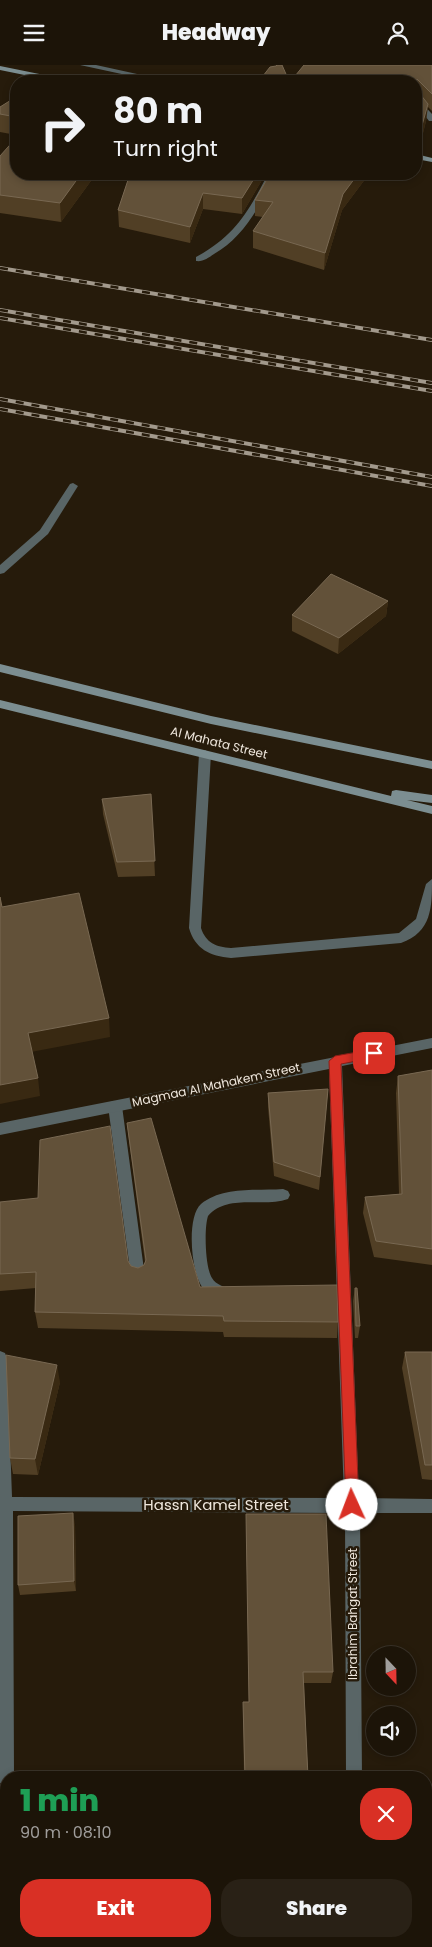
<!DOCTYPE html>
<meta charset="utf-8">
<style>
:root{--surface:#1c1408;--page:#292116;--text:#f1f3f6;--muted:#a09e9c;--line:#3a3329;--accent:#d93025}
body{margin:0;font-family:Poppins,sans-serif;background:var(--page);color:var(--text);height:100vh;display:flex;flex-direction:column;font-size:19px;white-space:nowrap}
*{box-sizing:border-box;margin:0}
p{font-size:16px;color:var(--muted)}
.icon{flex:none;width:28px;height:28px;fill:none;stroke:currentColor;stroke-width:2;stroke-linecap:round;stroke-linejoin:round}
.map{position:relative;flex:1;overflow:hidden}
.drawer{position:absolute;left:0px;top:1706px;width:432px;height:176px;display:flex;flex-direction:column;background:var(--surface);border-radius:20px 20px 0 0;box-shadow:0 2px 8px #0003,0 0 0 1px var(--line)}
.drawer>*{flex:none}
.banner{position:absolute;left:10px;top:10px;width:412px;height:105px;border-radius:20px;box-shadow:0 2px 8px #0003,0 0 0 1px var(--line);background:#1c1408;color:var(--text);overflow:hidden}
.needle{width:32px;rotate:158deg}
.fabs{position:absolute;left:366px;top:1581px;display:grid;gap:10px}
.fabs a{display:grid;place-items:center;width:50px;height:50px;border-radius:50%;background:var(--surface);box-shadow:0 2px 8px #0003,0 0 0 1px var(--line);font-size:25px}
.pin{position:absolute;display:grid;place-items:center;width:42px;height:42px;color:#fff;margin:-21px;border-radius:10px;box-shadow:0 2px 8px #0006}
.me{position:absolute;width:55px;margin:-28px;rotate:358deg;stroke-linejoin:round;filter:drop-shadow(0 0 4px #0008)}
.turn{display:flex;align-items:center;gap:18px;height:105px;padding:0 20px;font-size:22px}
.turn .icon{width:65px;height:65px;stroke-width:2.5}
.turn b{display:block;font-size:35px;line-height:42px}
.round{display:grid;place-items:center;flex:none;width:52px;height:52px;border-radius:20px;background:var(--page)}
.head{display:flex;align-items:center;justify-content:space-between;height:85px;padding:0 20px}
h1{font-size:30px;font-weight:800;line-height:38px;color:#1e9e55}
.primary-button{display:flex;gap:10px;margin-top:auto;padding:10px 20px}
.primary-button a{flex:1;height:58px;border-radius:20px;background:var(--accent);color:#fff;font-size:20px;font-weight:800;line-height:58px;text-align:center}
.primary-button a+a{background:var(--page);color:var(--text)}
header{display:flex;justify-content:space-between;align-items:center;height:65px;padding:0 20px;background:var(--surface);font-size:22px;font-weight:800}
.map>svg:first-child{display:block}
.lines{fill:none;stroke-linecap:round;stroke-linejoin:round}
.service{fill:#596566;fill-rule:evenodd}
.minor{fill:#596566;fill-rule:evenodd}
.secondary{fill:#7c8e91;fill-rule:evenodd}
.rail-casing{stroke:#a2998c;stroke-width:4}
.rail{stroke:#261b0b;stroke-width:2.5;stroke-dasharray:8;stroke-linecap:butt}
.wall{fill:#513f25}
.shaded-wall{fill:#392912}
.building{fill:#625139;stroke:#786852}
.route{fill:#d93025;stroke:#8d1f18}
.labels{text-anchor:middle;stroke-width:5;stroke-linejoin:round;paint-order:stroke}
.street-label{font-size:12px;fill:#efe7dd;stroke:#261b0b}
.near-street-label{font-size:15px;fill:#efe7dd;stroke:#261b0b}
</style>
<header><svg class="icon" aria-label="menu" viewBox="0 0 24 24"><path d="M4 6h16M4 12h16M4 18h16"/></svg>Headway<svg class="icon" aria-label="person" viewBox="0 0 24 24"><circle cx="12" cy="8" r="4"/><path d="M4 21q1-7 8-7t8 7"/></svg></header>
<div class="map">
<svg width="432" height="1882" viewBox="0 0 432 1882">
<rect width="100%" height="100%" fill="#261b0b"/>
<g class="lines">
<path class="service" d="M80,0H96L169,16H154Z
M268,109H276C260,140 245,171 214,189C208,193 203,197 196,196V192C235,171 248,147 268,109Z
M73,418L78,421L48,469L4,508L0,509V500L40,465L70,419Z
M205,685L211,689L201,863C206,878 216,882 231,883L399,868L416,854L426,819L432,814C432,842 432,867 401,878L231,893C210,891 195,884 189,863L199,689Z
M115,1036L120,1037L122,1041L145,1212L143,1216L138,1218L133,1216L131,1212L108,1041L110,1037Z
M283,1124L288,1126L290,1130L288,1134C263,1143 228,1128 208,1151C204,1163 205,1202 212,1213C216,1220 225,1222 232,1225L234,1229L232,1233L227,1235C219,1233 209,1230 203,1223C191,1209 186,1152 201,1139C223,1121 257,1126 283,1124Z"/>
<path class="minor" d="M416,32L432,49V56H429L416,39Z
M432,973V983L342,1001L359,1433L432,1434V1448H360L362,1712H346L345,1448L13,1446L14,1712H6V1720L0,1718V1286L5,1288L7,1293L12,1432L344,1433L329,1004L0,1070V1058Z
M426,1834H432V1852H426Z
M0,1835L6,1836V1876H14V1882H0Z
M183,1876H231L234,1882H186Z
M363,1876H381L384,1882H366Z"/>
<path class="secondary" d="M0,1L64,14L68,16H54L0,5Z
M416,89L432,93V97L416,94Z
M0,599L211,651L432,696V704L211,659L0,607Z
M0,635L391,731L392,726L396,725L432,730V738L407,735L432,741V749L0,643Z"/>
<defs>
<path id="rail" d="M0,203L432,275
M0,245L432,318
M0,253L432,326
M0,334L432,412
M0,344L432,421"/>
</defs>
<use href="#rail" class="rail-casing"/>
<use href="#rail" class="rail"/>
</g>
<path class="wall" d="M432,0V46L428,42L426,56L420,80L416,79V16Z
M16,32V70L0,67V42Z
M0,91L96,109L61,157L0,148Z
M130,109H262V115L242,149L203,144L190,178L119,162L118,145Z
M270,109H369L342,145L324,205L253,183V166L263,152L255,151V135Z
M388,536L386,551L338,589L292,566V550Z
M151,729L155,811L118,812L103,749L102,734Z
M432,1005V1200L374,1192L363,1148L365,1132L399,1129L396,1028L398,1011Z
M328,1024L319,1125L274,1111L268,1042V1028Z
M127,1058L200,1222L338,1257L337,1273L224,1272L223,1267L38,1263L35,1247L36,1223L0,1226V1137L128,1196L131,1201L138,1203L144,1200L145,1197L129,1076Z
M355,1223L360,1261L358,1273H355L353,1236Z
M405,1287H432V1415L422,1414L402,1303Z
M60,1317L38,1410L13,1409L10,1393Z
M246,1449L333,1607L331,1618H304L308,1712H244L243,1637H249Z
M75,1459L76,1526L20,1530L18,1520Z"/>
<path class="shaded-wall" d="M428,39L426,56L420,80L421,64Z
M81,109H96L61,157L60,138Z
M257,109H262V115L242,149V133Z
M358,109H369L342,145L324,205L325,188L343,129Z
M203,128V144L190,178V162Z
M388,536L386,551L338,589L339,573Z
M109,953L110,972L31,987L28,968Z
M38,1013L40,1031L0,1039V1020Z
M57,1300L60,1317L38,1410L35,1394Z
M73,1448L75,1459L76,1526L74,1516Z"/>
<path class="building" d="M277,0H282L289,16H259L270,2L276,1Z
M304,0H432V29L417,14L416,22V16H291Z
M416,24L428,39L421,64L416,62Z
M16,32V52L0,49V42Z
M16,73V109H81L60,138L0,130V91Z
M130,109H257L242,133L203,128L190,162L118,145Z
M270,109H358L343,129L325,188L253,166L273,137L255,135Z
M331,509L388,536L339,573L292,550Z
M151,729L155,796L117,797L102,734Z
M79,828L109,953L28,968L38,1013L0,1020V832L2,842Z
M432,1005V1184L376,1176L365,1132L402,1129L398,1011Z
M328,1024L320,1112L274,1097L268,1028Z
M151,1053L200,1222L337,1220L338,1257L224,1256L223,1251L35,1247L36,1207L0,1209V1137L38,1133L40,1075L110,1061L128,1196L131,1201L138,1203L144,1200L146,1195L127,1058Z
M355,1223H357L360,1261H356Z
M405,1287H432V1400H425Z
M6,1290L57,1300L35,1394L10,1393Z
M73,1448L74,1516L18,1520V1451Z
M246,1449H326L333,1607H303L308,1712H245L243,1637H249Z"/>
<path class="route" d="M374,984L379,988L378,992L341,999L359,1440L357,1445L352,1447L348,1445L346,1440L329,996L335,991Z"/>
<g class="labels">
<g class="street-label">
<text transform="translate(219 678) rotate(14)" y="4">Al Mahata Street</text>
<text transform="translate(216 1020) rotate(-12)" y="4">Magmaa Al Mahakem Street</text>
<text transform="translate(353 1549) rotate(-90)" y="4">Ibrahim Bahgat Street</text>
</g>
<g class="near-street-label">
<text x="216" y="1445">Hassn Kamel Street</text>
</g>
</g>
</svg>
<div class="fabs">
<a><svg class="needle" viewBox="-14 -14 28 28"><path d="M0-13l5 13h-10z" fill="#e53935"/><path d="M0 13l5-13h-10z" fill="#a09e9c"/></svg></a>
<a><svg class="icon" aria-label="sound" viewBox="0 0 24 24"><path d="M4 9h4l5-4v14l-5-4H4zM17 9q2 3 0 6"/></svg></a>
</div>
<div class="pin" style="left:374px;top:988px;background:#d93025"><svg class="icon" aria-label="arrive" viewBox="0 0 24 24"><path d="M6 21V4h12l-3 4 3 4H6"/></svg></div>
<svg class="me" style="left:352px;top:1440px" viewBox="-20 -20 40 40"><circle r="19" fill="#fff"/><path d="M0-13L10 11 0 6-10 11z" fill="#d93025"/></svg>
<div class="banner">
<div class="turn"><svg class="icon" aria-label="right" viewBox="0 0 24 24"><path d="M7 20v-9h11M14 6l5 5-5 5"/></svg><div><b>80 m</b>Turn right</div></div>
</div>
<section class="drawer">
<div class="head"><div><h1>1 min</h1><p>90 m · 08:10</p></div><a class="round" style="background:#d93025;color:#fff"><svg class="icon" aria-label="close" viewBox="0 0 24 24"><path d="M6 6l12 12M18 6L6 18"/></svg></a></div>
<div class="primary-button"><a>Exit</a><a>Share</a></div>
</section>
</div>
